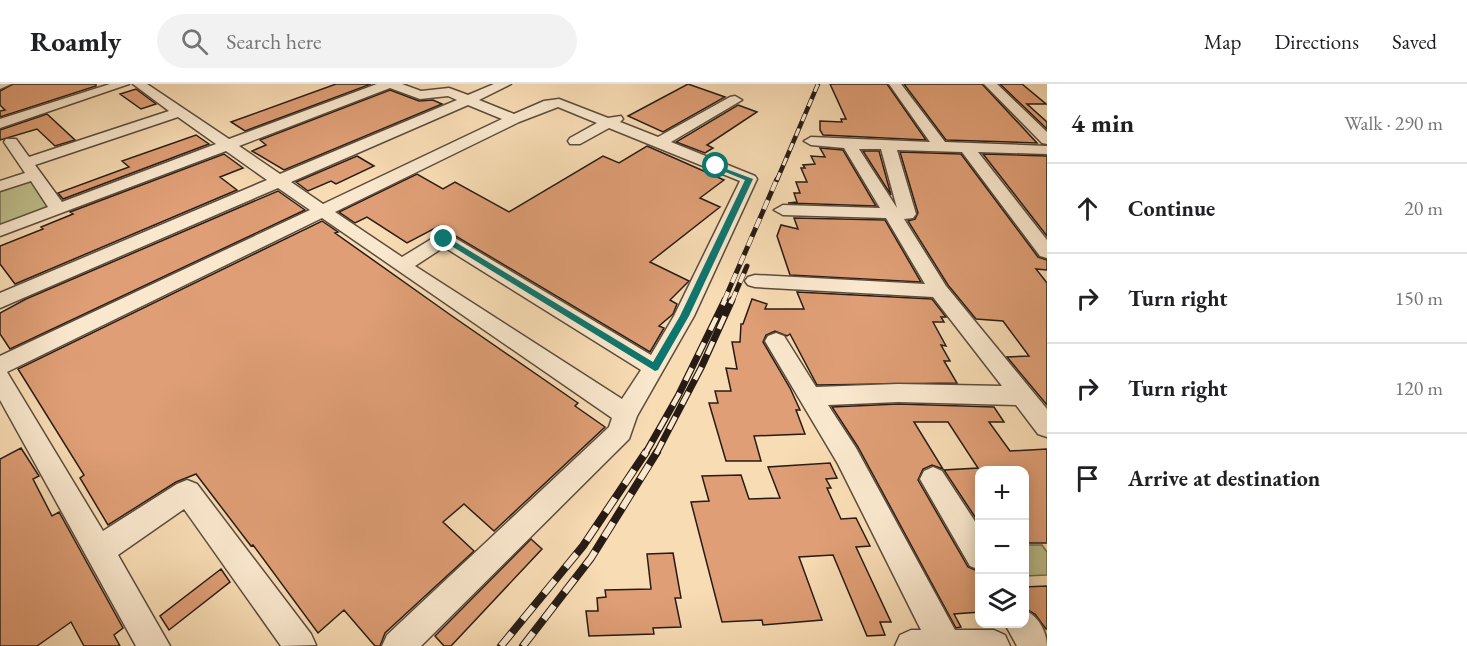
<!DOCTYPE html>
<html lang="en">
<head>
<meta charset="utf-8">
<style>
  body { margin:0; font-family:"EB Garamond",serif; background:#f2f2f2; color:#202124 }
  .controls { position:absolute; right:18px; bottom:18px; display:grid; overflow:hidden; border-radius:12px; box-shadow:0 3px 15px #0003 }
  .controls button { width:54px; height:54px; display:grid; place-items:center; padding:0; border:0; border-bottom:2px solid #e0e0e0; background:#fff; color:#202124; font:30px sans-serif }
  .stop { position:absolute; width:18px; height:18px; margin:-14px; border:4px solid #0f766e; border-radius:50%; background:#fff }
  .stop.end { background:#0f766e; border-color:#fff; box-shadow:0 2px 6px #0008 }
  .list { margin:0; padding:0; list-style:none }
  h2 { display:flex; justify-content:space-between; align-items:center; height:78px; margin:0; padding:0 24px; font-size:26px }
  h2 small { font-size:20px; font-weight:400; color:#757577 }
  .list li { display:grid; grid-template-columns:39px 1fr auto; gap:18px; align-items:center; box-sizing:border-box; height:90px; padding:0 24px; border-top:2px solid #e0e0e0 }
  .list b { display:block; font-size:22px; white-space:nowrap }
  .list em { font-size:20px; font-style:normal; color:#757577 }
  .icon { flex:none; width:33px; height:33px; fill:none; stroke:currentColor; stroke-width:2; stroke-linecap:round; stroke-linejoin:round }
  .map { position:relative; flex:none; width:1047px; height:562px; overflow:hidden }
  header { display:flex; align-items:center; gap:36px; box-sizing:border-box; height:84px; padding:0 30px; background:#fff; border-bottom:2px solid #e0e0e0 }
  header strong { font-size:28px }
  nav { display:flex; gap:33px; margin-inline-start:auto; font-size:21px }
  .search { width:420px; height:54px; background:#f2f2f2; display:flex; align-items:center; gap:15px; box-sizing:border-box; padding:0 21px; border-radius:33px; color:#757577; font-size:22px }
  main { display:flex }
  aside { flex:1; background:#fff }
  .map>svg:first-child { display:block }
  .green { fill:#bec08c; stroke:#726e50; stroke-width:1.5 }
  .building { fill:#df9e75; stroke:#271c15; stroke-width:1.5 }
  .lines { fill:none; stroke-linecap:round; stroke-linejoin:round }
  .minor-casing { stroke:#5b4c3d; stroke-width:3 }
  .minor { fill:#fae8ce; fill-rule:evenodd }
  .rail-far3-casing { stroke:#271c15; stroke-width:4.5 }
  .rail-far2-casing { stroke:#271c15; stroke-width:5 }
  .rail-far1-casing { stroke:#271c15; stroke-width:7 }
  .rail-casing { stroke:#271c15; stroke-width:8 }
  .rail-far3 { stroke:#fae8ce; stroke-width:3; stroke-dasharray:8; stroke-linecap:butt }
  .rail-far2 { stroke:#fae8ce; stroke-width:4; stroke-dasharray:10; stroke-linecap:butt }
  .rail-far1 { stroke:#fae8ce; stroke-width:4.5; stroke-dasharray:14; stroke-linecap:butt }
  .rail { stroke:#fae8ce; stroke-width:6; stroke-dasharray:17; stroke-linecap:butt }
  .route { fill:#0f766e }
</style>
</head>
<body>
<header>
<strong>Roamly</strong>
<div class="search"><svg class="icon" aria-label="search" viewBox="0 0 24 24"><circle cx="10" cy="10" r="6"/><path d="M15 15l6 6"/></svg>Search here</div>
<nav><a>Map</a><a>Directions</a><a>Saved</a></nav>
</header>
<main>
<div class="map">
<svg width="1047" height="562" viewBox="0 0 1047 562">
  <rect width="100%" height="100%" fill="#f8dcb4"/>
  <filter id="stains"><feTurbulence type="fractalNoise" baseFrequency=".00333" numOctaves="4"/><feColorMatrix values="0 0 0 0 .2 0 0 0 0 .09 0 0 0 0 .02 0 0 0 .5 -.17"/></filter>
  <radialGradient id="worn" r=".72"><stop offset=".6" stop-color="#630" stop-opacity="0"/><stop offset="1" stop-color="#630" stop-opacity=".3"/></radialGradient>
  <path class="green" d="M31 94 50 123 0 144V104Z
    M1024 461H1042L1047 468V491L1025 492Z"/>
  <path class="building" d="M13 0H96V2L0 33V27L5 26 0 21V7Z
    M336 0H371L245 47 231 38Z
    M688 0 725 13 663 48 628 32Z
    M830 0H887L926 56 823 51 820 46V37L842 38 841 35H846Z
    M904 0H982L1037 59 946 56Z
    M1000 0H1022L1046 20H1027L1047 38V45Z
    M136 5 156 20 141 25 120 10Z
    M390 6 419 17 433 16 442 20 284 86 252 67 266 61 260 56Z
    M738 21 757 28 707 61 713 64 705 69 676 58Z
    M47 30 75 56 55 62 37 45 0 56V46Z
    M196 51 209 60 63 115 58 109 129 83 122 77Z
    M647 62 724 96 700 114 720 123 650 178 689 197 670 216 677 220 673 230 659 242 664 244 650 268 439 142 407 159 367 133 355 139 339 128 417 90 443 105 455 98 509 128 603 72 619 79Z
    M820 64 843 66 876 122 788 119 797 118 794 109H800L796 98H807L801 84H805L803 81 815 80 811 72 825 73Z
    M863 67H879L891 111Z
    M900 68 961 70 1038 173 1047 176V186L1036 185 1047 199V321L1007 273 1029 272 1003 237 976 235 948 201 908 137 915 135 918 129Z
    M224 70 243 84 220 93 237 106 15 200 0 180V162L43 145 41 143 73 130 70 128Z
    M983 70 1047 72V152Z
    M357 72 374 82 336 100 331 97 308 107 296 98Z
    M278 107 305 126 10 265 0 250V229L26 215Z
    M794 134 885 136 921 198 790 191 777 152 781 141 798 145Z
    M322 137 338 148 335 149 452 232 578 319 575 322 605 343 494 447 464 420 443 438 474 467 385 549 380 562H375L344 526 318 549 253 461 251 462 196 390 176 398 108 441 80 394 84 391 18 285Z
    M797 208 932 215 946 233H941L944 238H933L946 262 941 261 950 277H944L957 299 817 301 790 250 787 252 775 247 766 251 763 258 790 304 800 326H796L805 350 754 352 761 377H726L709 319H718L715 307H731L726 284 737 285 732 258H740L741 240H743L752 215 767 220 765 225H804Z
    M898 320 994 323 1004 338H989L1010 367 1047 365V459H1024V387H980L979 439 944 386 978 384 948 338H914L943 385 932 381 923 385 918 396 968 483 980 488V528L954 530 961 543 956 544 858 363 832 323Z
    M21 364 39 392 33 395 52 432 59 428 123 544 114 551 120 562H84L71 538 37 562H0V375Z
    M830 379 837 394 826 395 831 404H827L841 435 856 434 870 462 856 463 891 538H880L885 551 867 552 833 471 799 473 822 536 763 541 762 536 722 538 691 418 709 417 702 392 741 391 749 415 780 414 768 383Z
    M531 455 542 465 451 562H444L435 552Z
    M673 469 681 514H675L681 543 653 544 654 550 589 552 586 527H598L597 514 606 513 605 506 651 505 647 470Z
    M221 485 230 498 169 546 160 532Z
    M1047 502V545H1046L1035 530 1024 524V503Z"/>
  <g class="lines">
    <g class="minor-casing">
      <path id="minor" d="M0 0H11L0 5Z
        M110 0H129L0 44V35Z
        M133 0H147L229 55 377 0H402L421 7 449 4 468 11 494 0H511L479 16 514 30 544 17 559 15 608 34 621 32 623 35 620 38 658 53 730 13 735 12 742 16 671 58 755 92 757 95 694 232 637 332 629 355 421 562H382L387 551 609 343 612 334 322 134 7 288 103 447 177 400 187 396 197 400 311 550 316 561 281 562 184 425 118 471 170 562H136L0 316V272L310 126 278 104 0 224V209L267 96 226 67 0 152V141L48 123 31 97 0 107V97L25 89 4 58 6 55H16L29 73 169 27ZM390 4 420 15 448 12 457 16 280 90 239 62ZM468 21 502 35 323 120 291 98ZM558 23 597 39 570 54 568 57 570 60H580L609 44 740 97 674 232 651 271 450 151H438L402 173 335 128 519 38ZM178 33 216 60 62 118 35 81ZM444 163 641 286 622 315 415 182Z
        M889 0H901L945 58 1047 62V70L978 68 1047 156V174L1040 172 962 68 897 66 916 130 913 134 904 135 946 202 1047 325V353L1038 350 1016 321 898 318 828 321 856 364 955 546H994L1005 551 1010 562H895L900 551 911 546H921L838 380 765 257 768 252 776 249 784 252 816 303 898 300 1002 302 933 213 755 203 748 201 745 197 748 193 755 191 925 200 886 134 783 131 774 126 783 121 880 124 844 64 811 61 804 57 811 53 930 58ZM859 65H881L897 124Z
        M984 0H997L1047 48V60L1042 59Z
        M933 383 942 387 980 445V486L970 482 920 395 924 387Z
        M1024 526C1038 531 1047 548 1047 562H1017L1005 540H1024Z"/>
    </g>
    <use href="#minor" class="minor"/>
    <g class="rail-far3-casing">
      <path id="rail-far3" d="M777 96 818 0"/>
    </g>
    <g class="rail-far2-casing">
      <path id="rail-far2" d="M724 217 777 95
        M732 217 747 182"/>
    </g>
    <g class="rail-far1-casing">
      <path id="rail-far1" d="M645 370 678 312 725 216
        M656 370 701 284 732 216"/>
    </g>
    <g class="rail-casing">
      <path id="rail" d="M501 562 583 462 646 368
        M523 562 591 474 657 368"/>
    </g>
    <use href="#rail-far3" class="rail-far3"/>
    <use href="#rail-far2" class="rail-far2"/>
    <use href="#rail-far1" class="rail-far1"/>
    <use href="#rail" class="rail"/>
  </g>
  <path class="route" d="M713 80 753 95 689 232 658 286 655 287 440 155 447 153 653 278 680 232 745 96 713 83Z"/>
  <rect width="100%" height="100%" filter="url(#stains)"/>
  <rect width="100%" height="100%" fill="url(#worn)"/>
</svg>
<div class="controls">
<button>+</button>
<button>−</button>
<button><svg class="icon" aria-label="layers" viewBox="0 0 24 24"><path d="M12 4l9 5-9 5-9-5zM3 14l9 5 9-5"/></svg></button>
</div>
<div class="stop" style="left:716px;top:82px"></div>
<div class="stop end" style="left:444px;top:155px"></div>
</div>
<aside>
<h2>4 min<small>Walk · 290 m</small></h2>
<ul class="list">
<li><svg class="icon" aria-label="ahead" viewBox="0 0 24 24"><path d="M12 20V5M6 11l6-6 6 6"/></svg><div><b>Continue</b></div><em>20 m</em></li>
<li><svg class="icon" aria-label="right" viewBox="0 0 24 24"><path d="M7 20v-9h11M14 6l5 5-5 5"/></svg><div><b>Turn right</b></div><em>150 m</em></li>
<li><svg class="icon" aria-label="right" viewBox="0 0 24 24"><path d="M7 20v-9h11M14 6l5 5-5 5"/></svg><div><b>Turn right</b></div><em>120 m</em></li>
<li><svg class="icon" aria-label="arrive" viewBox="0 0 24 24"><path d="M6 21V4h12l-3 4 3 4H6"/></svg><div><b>Arrive at destination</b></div></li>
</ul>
</aside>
</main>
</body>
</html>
